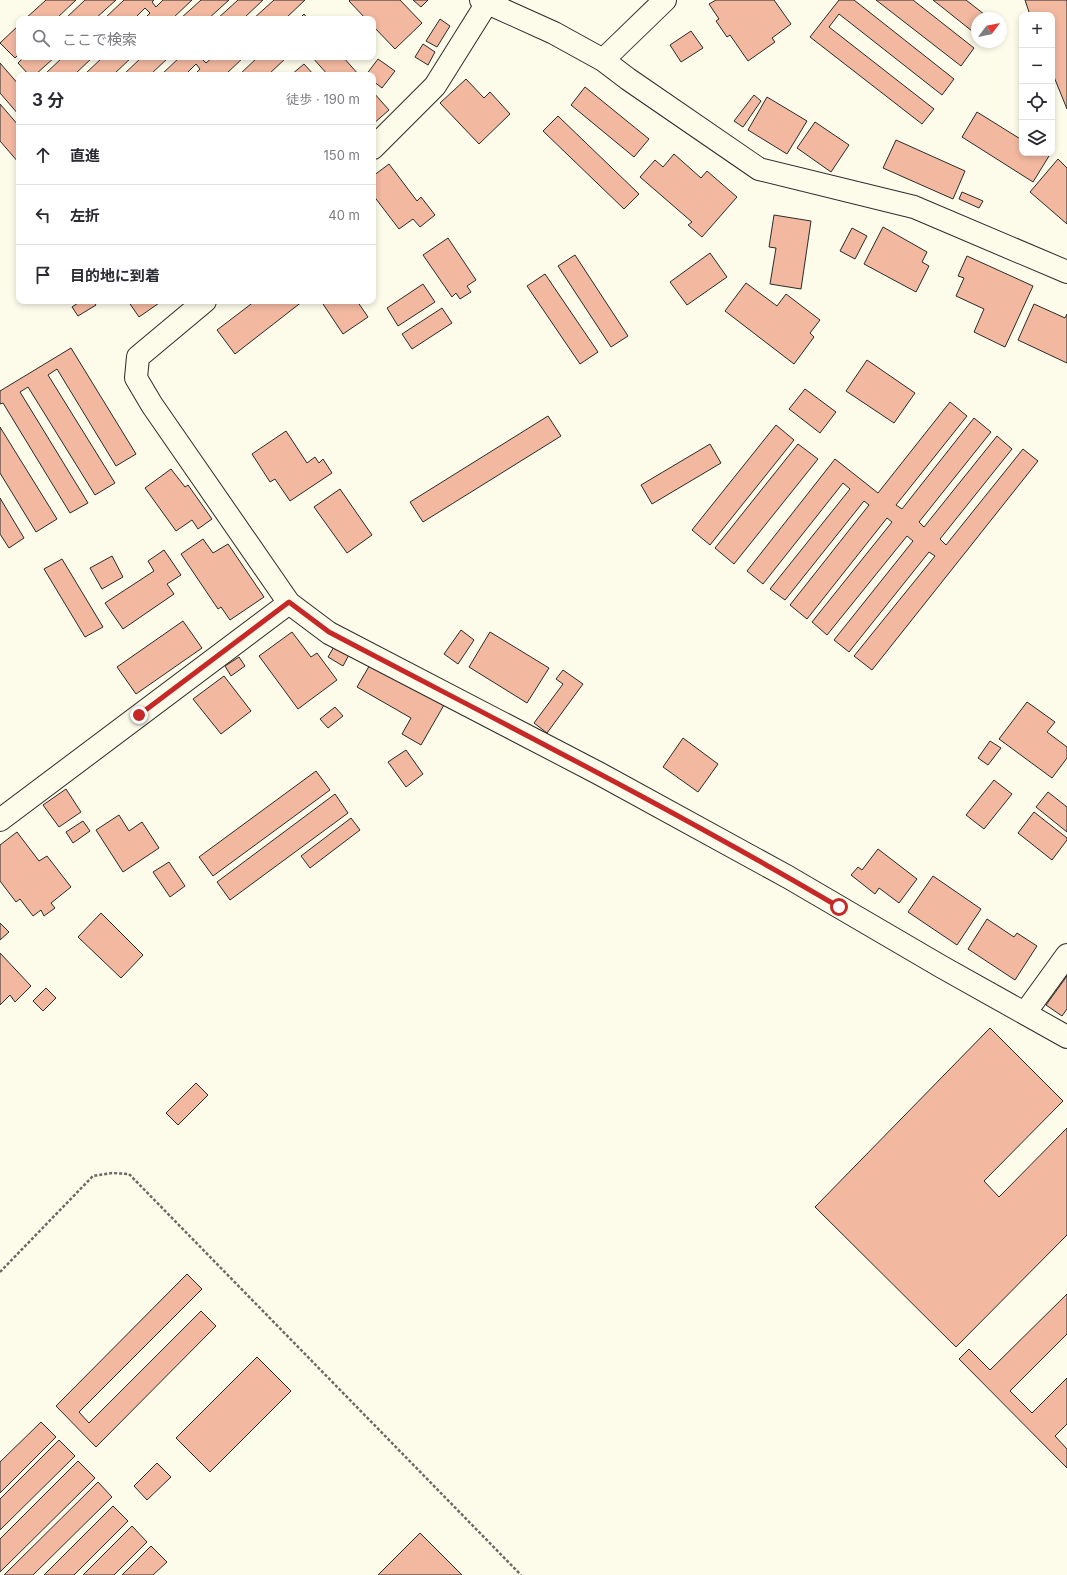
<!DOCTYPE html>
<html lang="ja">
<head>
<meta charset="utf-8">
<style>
  body { margin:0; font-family:Inter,"Noto Sans JP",sans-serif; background:#f2f2f3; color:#2b2b33 }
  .controls { position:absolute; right:12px; top:12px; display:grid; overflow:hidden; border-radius:8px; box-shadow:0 2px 6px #0003 }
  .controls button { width:36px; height:36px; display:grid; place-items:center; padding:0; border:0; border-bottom:1px solid #e1e1e2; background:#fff; color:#2b2b33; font:20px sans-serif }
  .compass { position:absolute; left:971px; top:12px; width:36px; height:36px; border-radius:50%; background:#fff; box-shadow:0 2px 6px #0003; rotate:58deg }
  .stop { position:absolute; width:12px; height:12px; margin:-9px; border:3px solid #c62828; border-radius:50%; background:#fff }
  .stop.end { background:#c62828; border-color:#fff; box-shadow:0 1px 4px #0008 }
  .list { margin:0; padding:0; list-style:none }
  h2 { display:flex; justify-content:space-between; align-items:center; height:52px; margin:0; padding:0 16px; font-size:17px }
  h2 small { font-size:13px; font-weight:400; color:#7c7c81 }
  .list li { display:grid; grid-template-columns:26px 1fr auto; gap:12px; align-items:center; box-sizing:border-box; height:60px; padding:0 16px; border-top:1px solid #e1e1e2 }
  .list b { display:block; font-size:15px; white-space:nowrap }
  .list em { font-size:13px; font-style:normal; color:#7c7c81 }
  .icon { flex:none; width:22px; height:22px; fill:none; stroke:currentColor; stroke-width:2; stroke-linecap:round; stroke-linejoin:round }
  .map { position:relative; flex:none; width:1067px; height:1575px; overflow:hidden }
  .search { position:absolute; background:#fff; box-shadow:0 2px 6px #0003; left:16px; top:16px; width:360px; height:44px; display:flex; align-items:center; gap:10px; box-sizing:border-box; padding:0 14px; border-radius:8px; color:#7c7c81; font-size:15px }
  .panel { position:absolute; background:#fff; box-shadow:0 2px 6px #0003; left:16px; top:72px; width:360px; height:232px; border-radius:8px }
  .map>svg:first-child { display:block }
  .building { fill:#f2b8a0; stroke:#2b2b2b }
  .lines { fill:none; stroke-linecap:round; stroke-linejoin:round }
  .minor-casing { stroke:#2b2b2b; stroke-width:24 }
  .path { stroke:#6a6964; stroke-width:2.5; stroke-dasharray:3 2; stroke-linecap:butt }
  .minor { stroke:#fdfbea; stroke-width:22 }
  .route { stroke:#c62828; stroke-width:5 }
</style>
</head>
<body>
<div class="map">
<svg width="1067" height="1575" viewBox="0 0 1067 1575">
  <rect width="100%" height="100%" fill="#fdfbea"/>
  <path class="building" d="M46 0H76L56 19H25Z
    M85 0H116L95 19H65Z
    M124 0H154L152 2 156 7 163 0H192L172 19H144L150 13 145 8 134 19H104Z
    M201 0H229L208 19H180Z
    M238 0H263L243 19H217Z
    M274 0H305L285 19H253Z
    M350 0H400L422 23 395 49 373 26V19H366L349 1Z
    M413 0H428L421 7Z
    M716 0H774L791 24 772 38 775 42 748 61 730 35 727 37 716 21 719 19 709 4Z
    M839 0H854L954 79 942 95 839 14 829 27 934 109 922 124 810 37Z
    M876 0H913L974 48 961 66Z
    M933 0H966L989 18H977V35Z
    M1025 0H1067V109L1052 72V15H1030Z
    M304 14 308 19H299Z
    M440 19 450 26 437 47 426 41Z
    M19 25V54L15 58 0 43Z
    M691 31 703 48 681 62 670 45Z
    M423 44 435 52 428 65 415 57Z
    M24 57H55L35 75H29L18 63Z
    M63 57H93L74 75H44Z
    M103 57H132L113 75H84Z
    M142 57H169L150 75H123Z
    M180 57H202L201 58 206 63 213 57H244L225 75H194L200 69 196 64 185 75H161Z
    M258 57H287L268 75H239Z
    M312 57H343L359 75H328Z
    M378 59 395 71 382 88 373 81V75H366Z
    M0 63 19 85V115L0 93Z
    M304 64 314 75H291Z
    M466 79 484 98 490 92 510 114 479 144 440 103Z
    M585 87 649 139 634 157 571 105Z
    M373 92 389 110 373 124Z
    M754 95 761 101 743 127 734 121Z
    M767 97 807 121 787 154 748 130Z
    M0 104 19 126V163L0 141Z
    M977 112 1022 140V153H1043L1049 156 1033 182 962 137Z
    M558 116 639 194 624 209 543 131Z
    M815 122 849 145 831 172 797 148Z
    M896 140 965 171 953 199 883 168Z
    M674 154 701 178 707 171 737 197 702 237 688 225 692 222 640 177 655 160 663 167Z
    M1058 159 1067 168V224L1030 192Z
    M389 164 417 201 421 197 435 215 420 227 413 219 399 229 373 195V176Z
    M962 192 983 201 979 208 959 199Z
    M774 215 811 221 801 289 770 284 776 248 769 247Z
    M883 227 927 252 922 262 929 266 916 292 864 264Z
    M852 228 867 236 855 259 840 251Z
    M448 238 476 280 467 286 471 292 460 299 456 293 452 297 423 255Z
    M710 253 727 277 687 305 670 282Z
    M575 255 628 336 611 347 558 266Z
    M967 256 1033 286 1005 347 974 332 984 309 956 296 964 278 958 276Z
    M545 274 598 352 580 364 527 286Z
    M746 283 777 306 786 294 820 320 810 333 814 337 794 364 725 311Z
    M423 284 435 302 398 326 387 308Z
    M81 301H93L96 305 78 316 72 307Z
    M128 301H162L139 317Z
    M255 301H303L235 354 217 330Z
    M321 301H357L368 317 343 334Z
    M1034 304 1065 318 1067 314V363L1018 340Z
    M442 308 452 323 412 349 402 334Z
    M71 348 136 454 116 466 57 369 48 375 115 483 95 495 28 387 20 392 88 503 70 513 3 403 0 404V391Z
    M867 360 915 393 894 423 846 391Z
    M805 389 836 412 820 433 789 409Z
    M950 402 967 416 896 505 902 509 974 418 991 432 919 522 924 527 997 436 1012 449 940 539 946 545 1023 449 1038 461 872 670 854 656 935 556 929 552 849 652 834 640 913 541 907 536 827 635 812 622 892 522 887 518 807 619 790 605 869 505 864 501 785 600 770 589 850 489 843 483 763 584 747 571 835 459 878 493Z
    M548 416 561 436 423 522 410 502Z
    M776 425 794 440 710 545 692 530Z
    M0 427 57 519 36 532 0 473Z
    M286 431 307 463 315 457 319 463 323 459 332 473 290 501 275 479 270 482 252 454Z
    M710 444 721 463 652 504 641 485Z
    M798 444 818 459 734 564 715 548Z
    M171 469 185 487 188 485 212 519 198 529 192 520 176 531 145 488Z
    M340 489 372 535 347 553 314 507Z
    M0 498 24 538 9 548 0 534Z
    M203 539 213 553 228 544 264 597 230 620 221 607 218 609 181 554Z
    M164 550 181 575 167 584 174 594 123 629 105 603 154 571 148 561Z
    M112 556 123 577 102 589 90 568Z
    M62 559 103 627 85 637 44 569Z
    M183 621 202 648 136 694 117 667Z
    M461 630 474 640 458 664 444 654Z
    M292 632 311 657 317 653 337 680 298 709 259 656Z
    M490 632 549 668 527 703 469 667Z
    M335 645 350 653 343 666 328 657Z
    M239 657 245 666 231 676 225 666Z
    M371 663 444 705 421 745 402 734 411 718 357 687Z
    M563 670 583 684 547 733 534 723 563 684 556 679Z
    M224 676 251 711 221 734 193 699Z
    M1027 702 1055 722 1047 732 1067 747V758L1052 778 999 739Z
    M335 707 343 716 328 728 320 719Z
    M683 738 718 764 698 792 663 767Z
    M990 741 1001 748 988 765 978 758Z
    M406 750 423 774 406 787 388 762Z
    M316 771 330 790 213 876 199 857Z
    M994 780 1012 794 984 829 966 815Z
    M66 789 81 812 59 827 43 805Z
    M1048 792 1067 807V832L1036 807Z
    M335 794 348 813 230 900 217 882Z
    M1034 812 1067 838V840L1052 860 1018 833Z
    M119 815 129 831 142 822 159 848 123 872 96 830Z
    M351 818 360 830 310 868 301 856Z
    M83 821 90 831 73 843 66 832Z
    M17 832 39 861 47 856 71 887 51 903 55 908 44 916 41 910 33 916 20 899 16 902 0 881V845Z
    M878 849 917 879 899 903 879 888 875 894 851 875 858 867 862 870Z
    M169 862 185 886 170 897 153 872Z
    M933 876 981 909 957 945 908 912Z
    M101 913 143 955 121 978 78 937Z
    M987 919 1014 937 1017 933 1037 946 1015 980 968 949Z
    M0 923 9 932 0 940Z
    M0 953 31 986 15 1002 10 995 0 1005Z
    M1067 976V1009L1062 1016 1046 1005Z
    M46 988 56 998 43 1011 33 1001Z
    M990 1028 1063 1101 984 1181 999 1197 1067 1128V1235L956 1347 815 1207Z
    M196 1083 208 1095 178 1125 166 1113Z
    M187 1274 202 1289 79 1412 89 1423 201 1311 216 1326 96 1447 56 1406Z
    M1067 1294V1334L1010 1391 1032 1413 1067 1378V1424L1055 1436 1067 1449V1468L959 1359 969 1349 990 1370Z
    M257 1357 291 1391 210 1472 176 1438Z
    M41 1422 56 1437 0 1493V1462Z
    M59 1440 75 1456 0 1530V1499Z
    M78 1461 95 1478 0 1572V1539Z
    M157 1463 171 1477 147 1500 134 1486Z
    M98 1482 112 1497 33 1575H4Z
    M113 1506 128 1521 74 1575H44Z
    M132 1526 147 1542 114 1575H83Z
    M420 1533 462 1575H378Z
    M151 1546 167 1562 153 1575H122Z"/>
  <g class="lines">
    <g class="minor-casing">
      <path id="minor" d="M481 0 554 33 603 60 628 79 759 169 914 207 1067 272
        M603 60 665 0
        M373 148 435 86 487 3
        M205 301 138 357 136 378 152 405 289 603 329 633 600 774 788 877 942 967 1067 1037
        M0 820 289 603
        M1025 1013 1067 955"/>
    </g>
    <path class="path" d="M0 1272 93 1176 112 1173 129 1174 521 1575"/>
    <use href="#minor" class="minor"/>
  </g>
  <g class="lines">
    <path class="route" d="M139 715 289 602 329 632C500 722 673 809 839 907"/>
  </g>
</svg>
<div class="controls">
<button>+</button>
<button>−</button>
<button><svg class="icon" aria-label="locate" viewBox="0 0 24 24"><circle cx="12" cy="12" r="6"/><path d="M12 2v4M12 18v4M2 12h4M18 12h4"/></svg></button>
<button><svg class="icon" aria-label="layers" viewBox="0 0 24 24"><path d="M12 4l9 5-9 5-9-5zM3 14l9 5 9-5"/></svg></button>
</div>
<svg class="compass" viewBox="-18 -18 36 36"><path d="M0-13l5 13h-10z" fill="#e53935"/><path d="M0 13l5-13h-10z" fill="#7c7c81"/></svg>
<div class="stop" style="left:839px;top:907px"></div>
<div class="stop end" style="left:139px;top:715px"></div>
<div class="search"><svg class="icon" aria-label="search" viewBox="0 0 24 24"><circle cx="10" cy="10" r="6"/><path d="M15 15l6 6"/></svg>ここで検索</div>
<section class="panel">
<h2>3 分<small>徒歩 · 190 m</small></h2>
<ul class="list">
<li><svg class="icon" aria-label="ahead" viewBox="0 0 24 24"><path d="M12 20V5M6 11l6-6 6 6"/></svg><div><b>直進</b></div><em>150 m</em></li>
<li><svg class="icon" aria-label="left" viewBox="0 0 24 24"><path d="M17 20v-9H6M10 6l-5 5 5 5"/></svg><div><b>左折</b></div><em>40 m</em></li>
<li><svg class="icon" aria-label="arrive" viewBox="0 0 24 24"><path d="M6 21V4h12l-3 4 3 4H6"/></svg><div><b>目的地に到着</b></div></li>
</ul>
</section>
</div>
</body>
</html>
